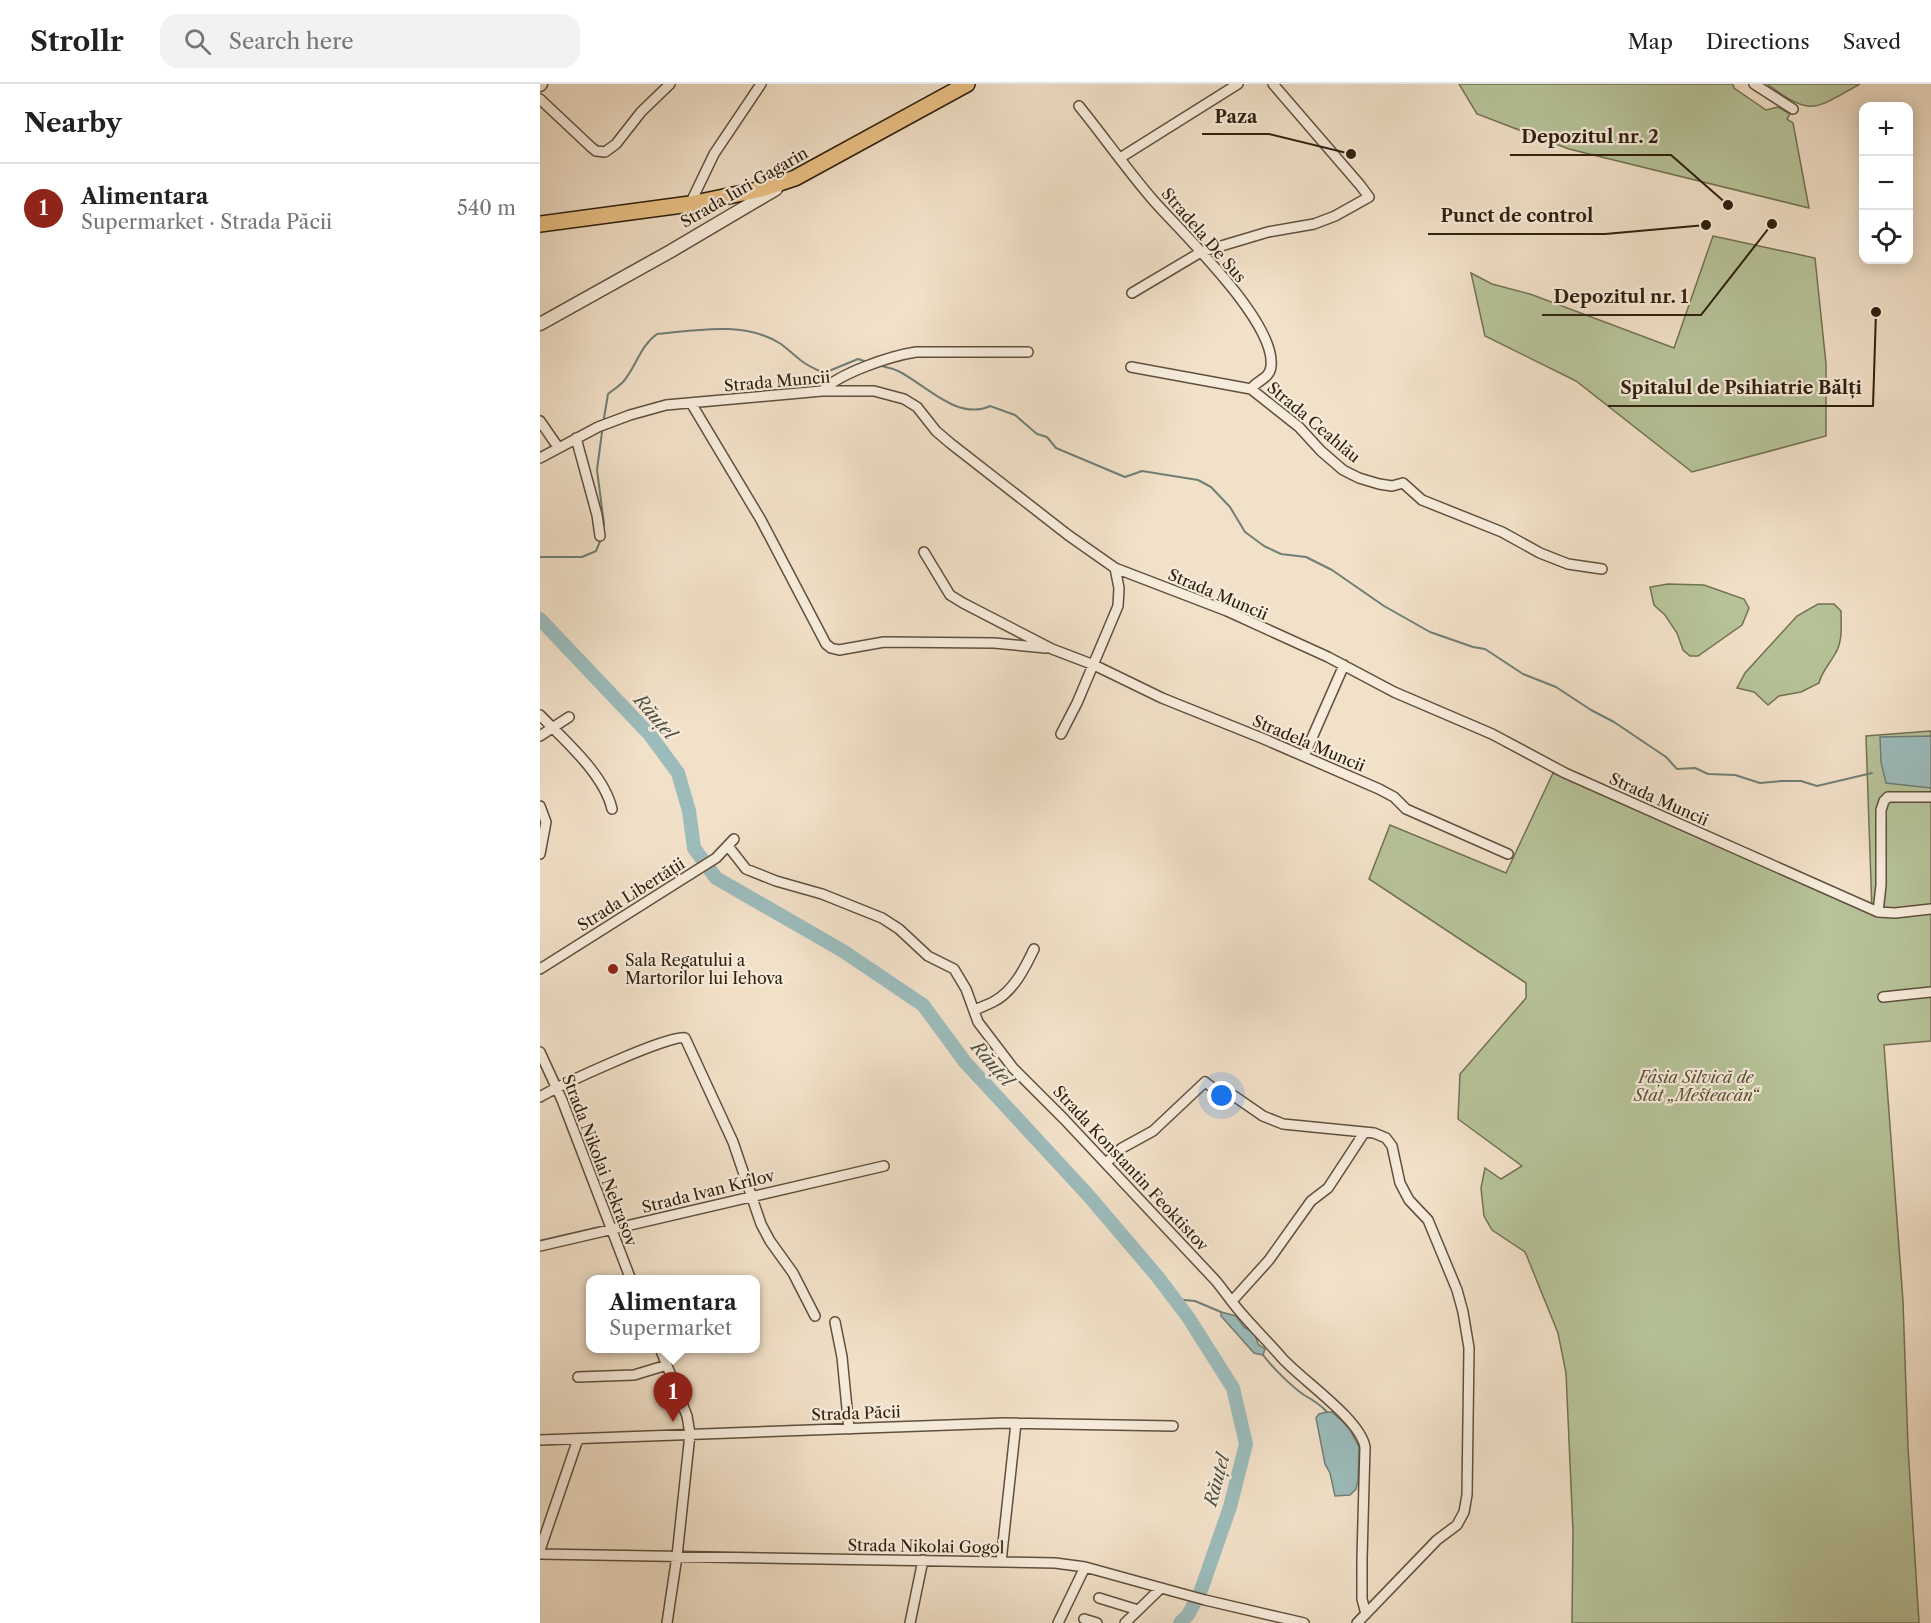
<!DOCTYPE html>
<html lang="en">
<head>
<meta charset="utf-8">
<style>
  body { margin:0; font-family:"Libre Caslon Text",serif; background:#f2f2f2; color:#222 }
  .controls { position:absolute; right:18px; top:18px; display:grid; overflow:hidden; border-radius:12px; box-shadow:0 3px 15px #0003 }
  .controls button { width:54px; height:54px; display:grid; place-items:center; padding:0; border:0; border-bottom:2px solid #e0e0e0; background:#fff; color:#222; font:30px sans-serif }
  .you { position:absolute; left:682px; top:1012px; width:21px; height:21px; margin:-15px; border:4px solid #fff; border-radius:50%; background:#1a73e8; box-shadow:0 0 0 9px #1a73e833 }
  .badge { display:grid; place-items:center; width:39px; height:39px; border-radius:50%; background:#8f2418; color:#fff; font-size:20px; font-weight:700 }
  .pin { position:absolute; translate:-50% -50px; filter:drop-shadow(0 2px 3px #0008) }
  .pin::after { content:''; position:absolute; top:32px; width:21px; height:18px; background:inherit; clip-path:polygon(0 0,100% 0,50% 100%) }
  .popup { position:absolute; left:46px; top:1191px; width:174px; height:78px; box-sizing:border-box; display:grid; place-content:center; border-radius:12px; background:#fff; filter:drop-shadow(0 2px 4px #0005); font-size:20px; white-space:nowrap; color:#767676 }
  .popup b { font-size:22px; color:#222 }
  .popup::after { content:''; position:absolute; left:50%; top:100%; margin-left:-12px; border:12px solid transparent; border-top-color:#fff }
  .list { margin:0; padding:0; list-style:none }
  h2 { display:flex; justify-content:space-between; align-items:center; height:78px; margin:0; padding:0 24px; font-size:26px }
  h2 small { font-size:20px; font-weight:400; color:#767676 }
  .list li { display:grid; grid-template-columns:39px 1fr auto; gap:18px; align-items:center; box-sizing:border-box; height:90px; padding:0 24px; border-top:2px solid #e0e0e0 }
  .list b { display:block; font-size:22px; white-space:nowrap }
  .list p { margin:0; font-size:20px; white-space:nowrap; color:#767676 }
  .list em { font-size:20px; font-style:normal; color:#767676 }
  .icon { flex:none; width:33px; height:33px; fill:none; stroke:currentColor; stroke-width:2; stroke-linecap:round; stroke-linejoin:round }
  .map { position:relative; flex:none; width:1391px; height:1539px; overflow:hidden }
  header { display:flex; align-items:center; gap:36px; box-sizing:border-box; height:84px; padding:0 30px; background:#fff; border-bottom:2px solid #e0e0e0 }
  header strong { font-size:28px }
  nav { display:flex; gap:33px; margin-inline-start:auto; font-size:21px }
  .search { width:420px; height:54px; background:#f2f2f2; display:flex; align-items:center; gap:15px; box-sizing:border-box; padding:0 21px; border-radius:18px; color:#767676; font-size:22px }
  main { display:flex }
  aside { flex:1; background:#fff }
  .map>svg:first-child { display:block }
  .green { fill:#b7c399; stroke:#727254; stroke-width:1.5 }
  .water { fill:#9cbcbc; stroke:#707e76; stroke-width:1.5 }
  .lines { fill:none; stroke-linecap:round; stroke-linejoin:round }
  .stream { stroke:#707e76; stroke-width:2 }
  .river { stroke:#9cbcbc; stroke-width:14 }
  .minor-casing { stroke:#5f503d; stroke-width:12 }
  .tertiary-casing { stroke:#5f503d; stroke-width:15 }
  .primary-casing { stroke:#2e200e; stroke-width:18 }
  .minor { stroke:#f7ecdc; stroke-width:9 }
  .tertiary { stroke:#f7ecdc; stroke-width:12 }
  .primary { stroke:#e9c084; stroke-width:15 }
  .poi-dot { fill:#8f2418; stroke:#f7ecdc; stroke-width:2 }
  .labels { text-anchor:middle; stroke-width:4.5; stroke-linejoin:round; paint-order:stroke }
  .street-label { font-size:16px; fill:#2e200e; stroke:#f7ecdc }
  .poi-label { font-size:16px; fill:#2e200e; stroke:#f7ecdc; text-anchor:start }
  .park-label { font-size:16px; font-style:italic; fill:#575138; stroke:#f7ecdc }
  .water-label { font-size:18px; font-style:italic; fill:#4f4f42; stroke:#f7ecdc }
  .leader { fill:none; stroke:#2e200e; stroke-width:2 }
  .callout-dot { fill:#2e200e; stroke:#f7ecdc; stroke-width:2 }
  .callout-label { font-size:18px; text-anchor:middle; font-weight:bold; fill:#2e200e; stroke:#f7ecdc; stroke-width:4.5; stroke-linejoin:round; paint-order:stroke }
</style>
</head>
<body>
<header>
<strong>Strollr</strong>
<div class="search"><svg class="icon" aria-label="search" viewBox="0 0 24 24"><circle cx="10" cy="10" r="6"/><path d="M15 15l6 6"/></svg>Search here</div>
<nav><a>Map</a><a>Directions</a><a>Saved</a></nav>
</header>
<main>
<aside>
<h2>Nearby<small></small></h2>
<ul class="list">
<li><span class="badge">1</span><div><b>Alimentara</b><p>Supermarket · Strada Păcii</p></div><em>540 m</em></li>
</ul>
</aside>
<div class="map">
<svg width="1391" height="1539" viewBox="0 0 1391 1539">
  <rect width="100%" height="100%" fill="#f2e1c9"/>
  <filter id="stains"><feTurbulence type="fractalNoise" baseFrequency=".00333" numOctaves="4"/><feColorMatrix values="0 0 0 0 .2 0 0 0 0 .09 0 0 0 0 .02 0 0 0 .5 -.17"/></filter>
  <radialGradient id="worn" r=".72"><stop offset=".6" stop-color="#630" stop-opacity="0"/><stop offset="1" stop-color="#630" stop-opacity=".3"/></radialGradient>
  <path class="green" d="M919 0H1193L1194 4 1226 26 1238 23 1250 30 1247 35 1253 39 1269 124 1029 65 937 30Z
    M1227 0H1320C1273 26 1272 33 1227 0Z
    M1173 152 1275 174 1286 280V352L1152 388 1036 297 945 252 931 189 952 200 990 210 1134 264Z
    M1128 500 1164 501 1204 515 1209 524 1202 541 1158 572H1150L1143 566 1137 549 1125 531 1114 521 1110 503Z
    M1278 520H1294L1301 527C1301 541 1303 558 1295 570 1289 581 1282 587 1279 599L1261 608 1239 612 1228 621 1214 608 1197 604 1205 589 1257 532Z
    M1391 647V957L1344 961 1363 1217 1368 1363 1379 1539H1032L1033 1447 1026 1289 1018 1249 988 1175 985 1168 952 1146 944 1132 941 1104 945 1084 961 1095 982 1082 918 1035 920 990 986 914V899L829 795 850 741 966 789 1013 689 1332 828 1326 652Z"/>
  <path class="water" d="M1391 652V704L1346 699 1341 678 1340 653Z
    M681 1228 696 1232 704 1243 715 1250 718 1260 725 1265 723 1271 714 1269 681 1232Z
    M787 1328H792L803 1338 810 1346 819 1363 818 1397 816 1405 810 1411 795 1412 790 1389 785 1380 776 1334 779 1330Z"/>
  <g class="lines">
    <path class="stream" d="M342 282C348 284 355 285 360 288 387 302 418 337 450 322L475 331 497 350 507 353 516 364 585 393 602 387 658 396 671 403 690 423 705 448 724 462 741 470 766 473 792 486 844 522 890 548 933 563 945 565 983 590 1016 603 1051 626 1074 638 1126 673 1137 685 1155 684 1168 690 1195 691 1220 699 1242 697H1261L1277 702 1332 689
      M64 334 68 310C73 306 79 302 83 298 96 283 100 262 117 250 157 246 206 237 241 260 249 266 256 273 263 278 270 283 277 286 284 289L318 275 324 277
      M62 348 57 386 64 440 63 446
      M0 473H42L56 467 61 455
      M634 1215 655 1217 681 1228
      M723 1271C732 1283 751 1302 764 1311 773 1316 780 1320 787 1328"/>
    <path class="river" d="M0 535 110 651 138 689 149 727 154 764 176 794 303 867 383 921 425 978 548 1111 617 1192 648 1233 693 1304 706 1360 690 1423 660 1509 648 1531 640 1539"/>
    <g class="minor-casing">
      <path id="minor" d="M1214 0 1253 25
        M0 15 51 63 56 67 65 68 76 60 101 28 130 0
        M539 22C564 53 587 86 613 116 642 149 736 238 731 282 730 295 717 296 711 305
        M580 74 698 0
        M150 120 174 70 221 0
        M592 209 661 168 728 148 774 140 795 132 829 113 820 101 733 0
        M591 283 711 305 759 343 781 367 803 386 819 394 839 400 852 402 863 399 882 416 962 448 1000 469 1028 480 1062 485
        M282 307C300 289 350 272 376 268H488
        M151 319 221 436 286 560 291 564 299 566 344 558 454 559 506 564
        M0 337 18 363
        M36 354 57 431 60 452
        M0 374 58 343 90 331 126 321 282 307H334L364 315 377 323 396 347 410 359 528 451 575 484 687 527 788 573 854 608 952 650 1025 689 1338 828 1355 829 1391 825
        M384 468 410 511 423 519 512 565 554 581 622 614 724 655 839 705 854 713 866 725 968 770
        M0 631C24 656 64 690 72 725
        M521 650 537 619 578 522 579 504 575 484
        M0 652 29 633
        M764 672 804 581
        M0 722 6 738 0 770
        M188 762 206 785 236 797 282 810 342 834 359 845 388 872 414 885 426 905 438 938 473 984 524 1035 676 1197C685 1208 693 1220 702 1230 715 1245 729 1259 742 1274 763 1297 820 1335 825 1363L822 1474V1515L826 1530
        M1338 828 1341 801V726L1344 717 1348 713H1391
        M0 885 176 774 194 755
        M1343 913 1391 908
        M435 926C441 923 447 921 453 918 473 908 485 884 494 865
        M0 968 22 1016 91 1196
        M0 1013C18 1002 132 949 145 954L193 1058 221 1140 230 1157 253 1189 275 1232
        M566 1079 582 1064 613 1047 665 998 681 1010 694 1012 723 1032 743 1040 834 1049 846 1054 852 1062 860 1099 869 1116 888 1136 917 1206 923 1228 929 1264 927 1411 924 1428 917 1441 897 1456 817 1539
        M0 1162 344 1082
        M693 1216 729 1176 771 1117 788 1104 824 1049
        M295 1238 302 1273 309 1345
        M120 1264 147 1332 150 1350 137 1472 127 1539
        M38 1293 94 1291 127 1281
        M0 1356 464 1339 633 1342
        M0 1466 38 1355
        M0 1470 515 1479 545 1483 665 1516 764 1539
        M461 1478 476 1339
        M559 1514 598 1526
        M544 1535 557 1539
        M370 1539 383 1476
        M518 1539 545 1483
        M585 1539 621 1504"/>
    </g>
    <g class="tertiary-casing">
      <path id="tertiary" d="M0 1 1 0
        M0 240 131 167 236 105"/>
    </g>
    <g class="primary-casing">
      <path id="primary" d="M0 140 150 120 222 105 255 94 427 0"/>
    </g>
    <use href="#minor" class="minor"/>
    <use href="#tertiary" class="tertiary"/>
    <use href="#primary" class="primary"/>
  </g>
  <circle class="poi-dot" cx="73" cy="885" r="6"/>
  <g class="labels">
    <g class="street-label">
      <text transform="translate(204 103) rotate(-30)" y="6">Strada Iuri Gagarin</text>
      <text transform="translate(664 151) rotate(49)" y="6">Stradela De Sus</text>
      <text transform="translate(237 297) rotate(-5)" y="6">Strada Muncii</text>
      <text transform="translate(774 338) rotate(40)" y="6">Strada Ceahlău</text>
      <text transform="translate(678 510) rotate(23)" y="6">Strada Muncii</text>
      <text transform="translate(769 659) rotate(23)" y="6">Stradela Muncii</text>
      <text transform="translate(1119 715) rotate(24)" y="6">Strada Muncii</text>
      <text transform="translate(91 810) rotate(-32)" y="6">Strada Libertății</text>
      <text transform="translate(60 1076) rotate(69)" y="6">Strada Nikolai Nekrasov</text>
      <text transform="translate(591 1084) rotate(47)" y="6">Strada Konstantin Feoktistov</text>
      <text transform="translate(168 1107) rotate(-14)" y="6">Strada Ivan Krîlov</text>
      <text transform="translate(316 1329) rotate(-2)" y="6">Strada Păcii</text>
      <text transform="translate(386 1462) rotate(1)" y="6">Strada Nikolai Gogol</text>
    </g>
    <g class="poi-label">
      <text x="85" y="882">Sala Regatului a<tspan x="85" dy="18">Martorilor lui Iehova</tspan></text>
    </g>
    <g class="park-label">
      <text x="1156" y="999">Fâșia Silvică de<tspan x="1156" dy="18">Stat „Mesteacăn“</tspan></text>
    </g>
    <g class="water-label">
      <text transform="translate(115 633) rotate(49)" y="6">Răuțel</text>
      <text transform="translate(452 980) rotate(49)" y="6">Răuțel</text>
      <text transform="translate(677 1396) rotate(-75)" y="6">Răuțel</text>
    </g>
  </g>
  <path class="leader" d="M811 70L729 50H662M1188 121L1131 71H970M1166 141L1065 150H888M1232 140L1161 231H1002M1336 228L1333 322H1068"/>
  <g class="callout-dot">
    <circle cx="811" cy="70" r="6"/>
    <circle cx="1188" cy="121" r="6"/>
    <circle cx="1166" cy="141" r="6"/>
    <circle cx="1232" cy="140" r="6"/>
    <circle cx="1336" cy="228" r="6"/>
  </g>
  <g class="callout-label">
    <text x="696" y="39">Paza</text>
    <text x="1050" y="59">Depozitul nr. 2</text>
    <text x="977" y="138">Punct de control</text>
    <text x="1081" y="219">Depozitul nr. 1</text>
    <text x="1201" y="310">Spitalul de Psihiatrie Bălți</text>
  </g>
  <rect width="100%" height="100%" filter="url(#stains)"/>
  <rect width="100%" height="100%" fill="url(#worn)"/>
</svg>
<div class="controls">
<button>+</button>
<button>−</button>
<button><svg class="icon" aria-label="locate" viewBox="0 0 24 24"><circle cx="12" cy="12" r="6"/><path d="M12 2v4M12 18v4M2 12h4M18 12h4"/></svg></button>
</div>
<div class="you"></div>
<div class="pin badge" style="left:133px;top:1338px">1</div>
<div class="popup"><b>Alimentara</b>Supermarket</div>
</div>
</main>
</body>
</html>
